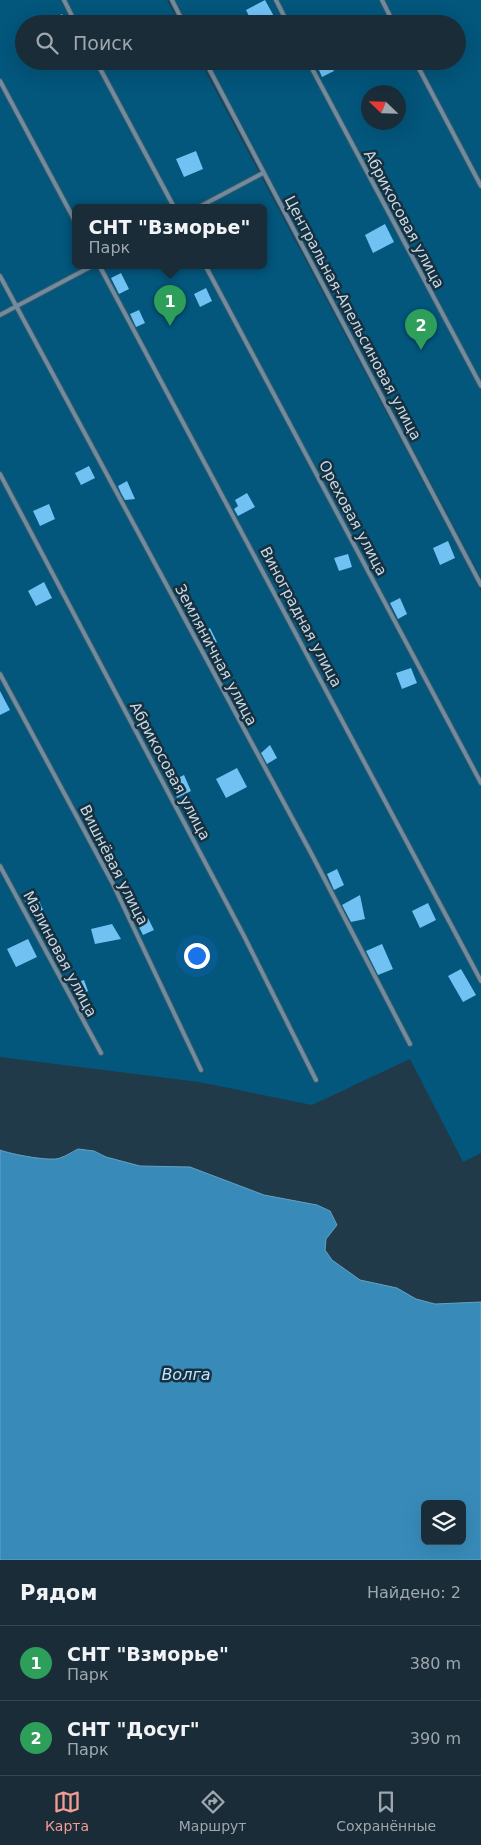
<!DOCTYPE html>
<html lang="ru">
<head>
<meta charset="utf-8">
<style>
  body { margin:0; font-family:"DejaVu Sans",sans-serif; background:#263843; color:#f1f3f6 }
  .controls { position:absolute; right:15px; bottom:15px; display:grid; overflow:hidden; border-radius:8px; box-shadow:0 5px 20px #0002 }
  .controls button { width:45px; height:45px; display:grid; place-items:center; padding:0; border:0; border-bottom:1px solid #374853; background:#192c38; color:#f1f3f6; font:25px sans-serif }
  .compass { position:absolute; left:361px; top:85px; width:45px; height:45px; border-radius:50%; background:#192c38; box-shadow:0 5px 20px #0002; rotate:293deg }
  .you { position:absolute; left:196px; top:955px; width:18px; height:18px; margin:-12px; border:4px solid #fff; border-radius:50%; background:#1a73e8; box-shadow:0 0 0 8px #1a73e833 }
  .badge { display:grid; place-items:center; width:32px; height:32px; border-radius:50%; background:#f59c92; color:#fff; font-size:16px; font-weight:700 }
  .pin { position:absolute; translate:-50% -41px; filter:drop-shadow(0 1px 2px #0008) }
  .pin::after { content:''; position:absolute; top:26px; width:18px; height:15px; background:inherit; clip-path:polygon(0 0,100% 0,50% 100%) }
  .popup { position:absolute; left:72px; top:204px; width:195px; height:65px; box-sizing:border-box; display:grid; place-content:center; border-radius:8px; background:#192c38; filter:drop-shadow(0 1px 4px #0005); font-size:16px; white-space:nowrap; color:#9fa7ae }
  .popup b { font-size:19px; color:#f1f3f6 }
  .popup::after { content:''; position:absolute; left:50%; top:100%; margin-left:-10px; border:10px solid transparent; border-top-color:#192c38 }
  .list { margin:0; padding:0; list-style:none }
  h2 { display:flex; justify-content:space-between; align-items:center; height:65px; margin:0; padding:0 20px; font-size:21px }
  h2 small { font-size:16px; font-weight:400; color:#9fa7ae }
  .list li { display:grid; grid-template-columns:32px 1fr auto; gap:15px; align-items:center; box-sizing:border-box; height:75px; padding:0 20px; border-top:1px solid #374853 }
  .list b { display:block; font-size:19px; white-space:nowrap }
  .list p { margin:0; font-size:16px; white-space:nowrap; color:#9fa7ae }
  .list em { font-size:16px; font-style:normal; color:#9fa7ae }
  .icon { flex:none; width:28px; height:28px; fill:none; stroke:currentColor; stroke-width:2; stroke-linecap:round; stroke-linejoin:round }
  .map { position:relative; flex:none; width:481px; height:1560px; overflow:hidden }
  .search { position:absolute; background:#192c38; box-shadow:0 5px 20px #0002; left:15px; right:15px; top:15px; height:55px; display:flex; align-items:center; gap:12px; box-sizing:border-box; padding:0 18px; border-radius:28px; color:#9fa7ae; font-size:19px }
  .sheet { height:215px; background:#192c38 }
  nav { display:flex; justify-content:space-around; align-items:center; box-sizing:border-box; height:70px; border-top:1px solid #374853; background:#192c38; font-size:14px; color:#9fa7ae }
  nav a { display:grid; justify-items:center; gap:2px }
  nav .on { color:#f59c92 }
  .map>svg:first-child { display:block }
  .green { fill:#03567c; fill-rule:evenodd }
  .water { fill:#388bb9; stroke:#64a2c5; fill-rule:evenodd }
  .building { fill:#71c2f3 }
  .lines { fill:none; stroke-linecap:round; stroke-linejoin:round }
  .service-casing { stroke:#415865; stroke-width:6 }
  .service { stroke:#708c9f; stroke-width:4 }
  .labels { text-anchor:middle; stroke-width:5; stroke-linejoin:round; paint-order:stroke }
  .street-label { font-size:15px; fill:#c9d8e2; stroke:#163040 }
  .water-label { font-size:16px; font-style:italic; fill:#bde5ff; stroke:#163040 }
</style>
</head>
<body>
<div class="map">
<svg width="481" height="1560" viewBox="0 0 481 1560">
  <rect width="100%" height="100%" fill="#213a4a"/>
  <path class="green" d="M0 0H167L180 24H24V61H200L481 591V1153L463 1162 410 1059 312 1105 199 1082 0 1057ZM76 207H264V265H76Z
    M175 0H481V578L208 61H457V24H188ZM368 92H398V122H368Z"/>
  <path class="water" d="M78 1149 94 1151 106 1157 140 1166 190 1167 264 1195 317 1205 330 1211 337 1225 326 1239 325 1250 332 1260 360 1280 397 1288 416 1299 435 1304 481 1302V1560H0V1150C10 1154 51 1162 60 1158 66 1156 72 1152 78 1149ZM425 1504H462V1541H425Z"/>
  <path class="building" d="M265 0 276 20 268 24H253L246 10Z
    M62 14 67 24H43Z
    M315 61H329L334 71 322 77Z
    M196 151 203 169 184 177 176 159Z
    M385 224 394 242 373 253 365 235Z
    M121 273 129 289 119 294 111 278Z
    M206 288 212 301 200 307 194 294Z
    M139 310 145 323 136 327 130 314Z
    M89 466 95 478 81 485 75 473Z
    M127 481 135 499 125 500 121 493 118 486Z
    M247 493 255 507 238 516 234 509 238 506 235 500Z
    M49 504 55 519 40 526 33 511Z
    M448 541 455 558 440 565 433 548Z
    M348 554 352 567 339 571 334 558Z
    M44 582 52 598 36 606 28 591Z
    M400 598 407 614 398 619 390 603Z
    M210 628 217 642 205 648 198 634Z
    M222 658 226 671 219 674 212 661Z
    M411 668 417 683 402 689 396 673Z
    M0 691 10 710 0 715Z
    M270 745 277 758 267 764 261 753Z
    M237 768 247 787 226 798 216 779Z
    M184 775 191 791 177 798 170 782Z
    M337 869 344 885 334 890 327 874Z
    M360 895 365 919 351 922 342 905Z
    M37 896 43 910 31 915 25 901Z
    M428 903 436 920 420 928 412 911Z
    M148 918 154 930 143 935 137 923Z
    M112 924 121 939 95 944 91 929Z
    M28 939 37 957 16 967 7 949Z
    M382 944 393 969 378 975 366 951Z
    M461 969 476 995 463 1002 448 976Z
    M84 980 88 991 75 997 70 985Z"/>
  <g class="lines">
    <g class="service-casing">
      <path id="service" d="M64 0 76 24
        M172 0 184 24
        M276 0 288 24
        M382 0 394 24
        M96 61 174 207
        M205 61 481 585
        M308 61 481 386
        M415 61 481 186
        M0 81 76 223
        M199 207 263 173
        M99 265 481 981
        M205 265 481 783
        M0 276 311 853 410 1044
        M0 315 94 265
        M0 474 244 936 316 1080
        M0 674 112 882 201 1070
        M0 866 101 1053"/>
    </g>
    <use href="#service" class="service"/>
  </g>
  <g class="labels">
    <g class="street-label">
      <text transform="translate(404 219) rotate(62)" y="5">Абрикосовая улица</text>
      <text transform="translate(353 318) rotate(62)" y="5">Центральная-Апельсиновая улица</text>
      <text transform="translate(353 518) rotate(62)" y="5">Ореховая улица</text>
      <text transform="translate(301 617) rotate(62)" y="5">Виноградная улица</text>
      <text transform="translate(216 655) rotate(62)" y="5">Земляничная улица</text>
      <text transform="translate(170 771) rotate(62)" y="5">Абрикосовая улица</text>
      <text transform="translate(114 865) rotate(63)" y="5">Вишнёвая улица</text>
      <text transform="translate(60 954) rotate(62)" y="5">Малиновая улица</text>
    </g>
    <g class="water-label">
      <text x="186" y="1380">Волга</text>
    </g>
  </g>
</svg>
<div class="controls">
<button><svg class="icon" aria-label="layers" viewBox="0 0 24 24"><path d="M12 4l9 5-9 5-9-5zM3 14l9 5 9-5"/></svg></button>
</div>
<svg class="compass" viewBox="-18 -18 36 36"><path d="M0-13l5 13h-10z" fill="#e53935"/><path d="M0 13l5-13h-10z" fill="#9fa7ae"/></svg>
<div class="you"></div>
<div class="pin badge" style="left:170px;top:326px;background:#2e9e5b">1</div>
<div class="popup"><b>СНТ &quot;Взморье&quot;</b>Парк</div>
<div class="pin badge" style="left:421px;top:350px;background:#2e9e5b">2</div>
<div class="search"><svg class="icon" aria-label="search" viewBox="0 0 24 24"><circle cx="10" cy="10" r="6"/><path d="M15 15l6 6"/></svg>Поиск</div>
</div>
<section class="sheet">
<h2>Рядом<small>Найдено: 2</small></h2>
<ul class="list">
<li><span class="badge" style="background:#2e9e5b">1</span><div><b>СНТ &quot;Взморье&quot;</b><p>Парк</p></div><em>380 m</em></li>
<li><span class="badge" style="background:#2e9e5b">2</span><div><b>СНТ &quot;Досуг&quot;</b><p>Парк</p></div><em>390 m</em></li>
</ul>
</section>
<nav>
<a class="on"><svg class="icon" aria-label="map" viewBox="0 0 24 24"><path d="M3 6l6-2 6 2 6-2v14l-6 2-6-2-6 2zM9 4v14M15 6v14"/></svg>Карта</a>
<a><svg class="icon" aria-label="directions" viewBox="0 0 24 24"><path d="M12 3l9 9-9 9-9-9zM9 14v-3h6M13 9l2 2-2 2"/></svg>Маршрут</a>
<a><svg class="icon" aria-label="saved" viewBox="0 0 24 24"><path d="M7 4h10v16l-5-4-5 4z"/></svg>Сохранённые</a>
</nav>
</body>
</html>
